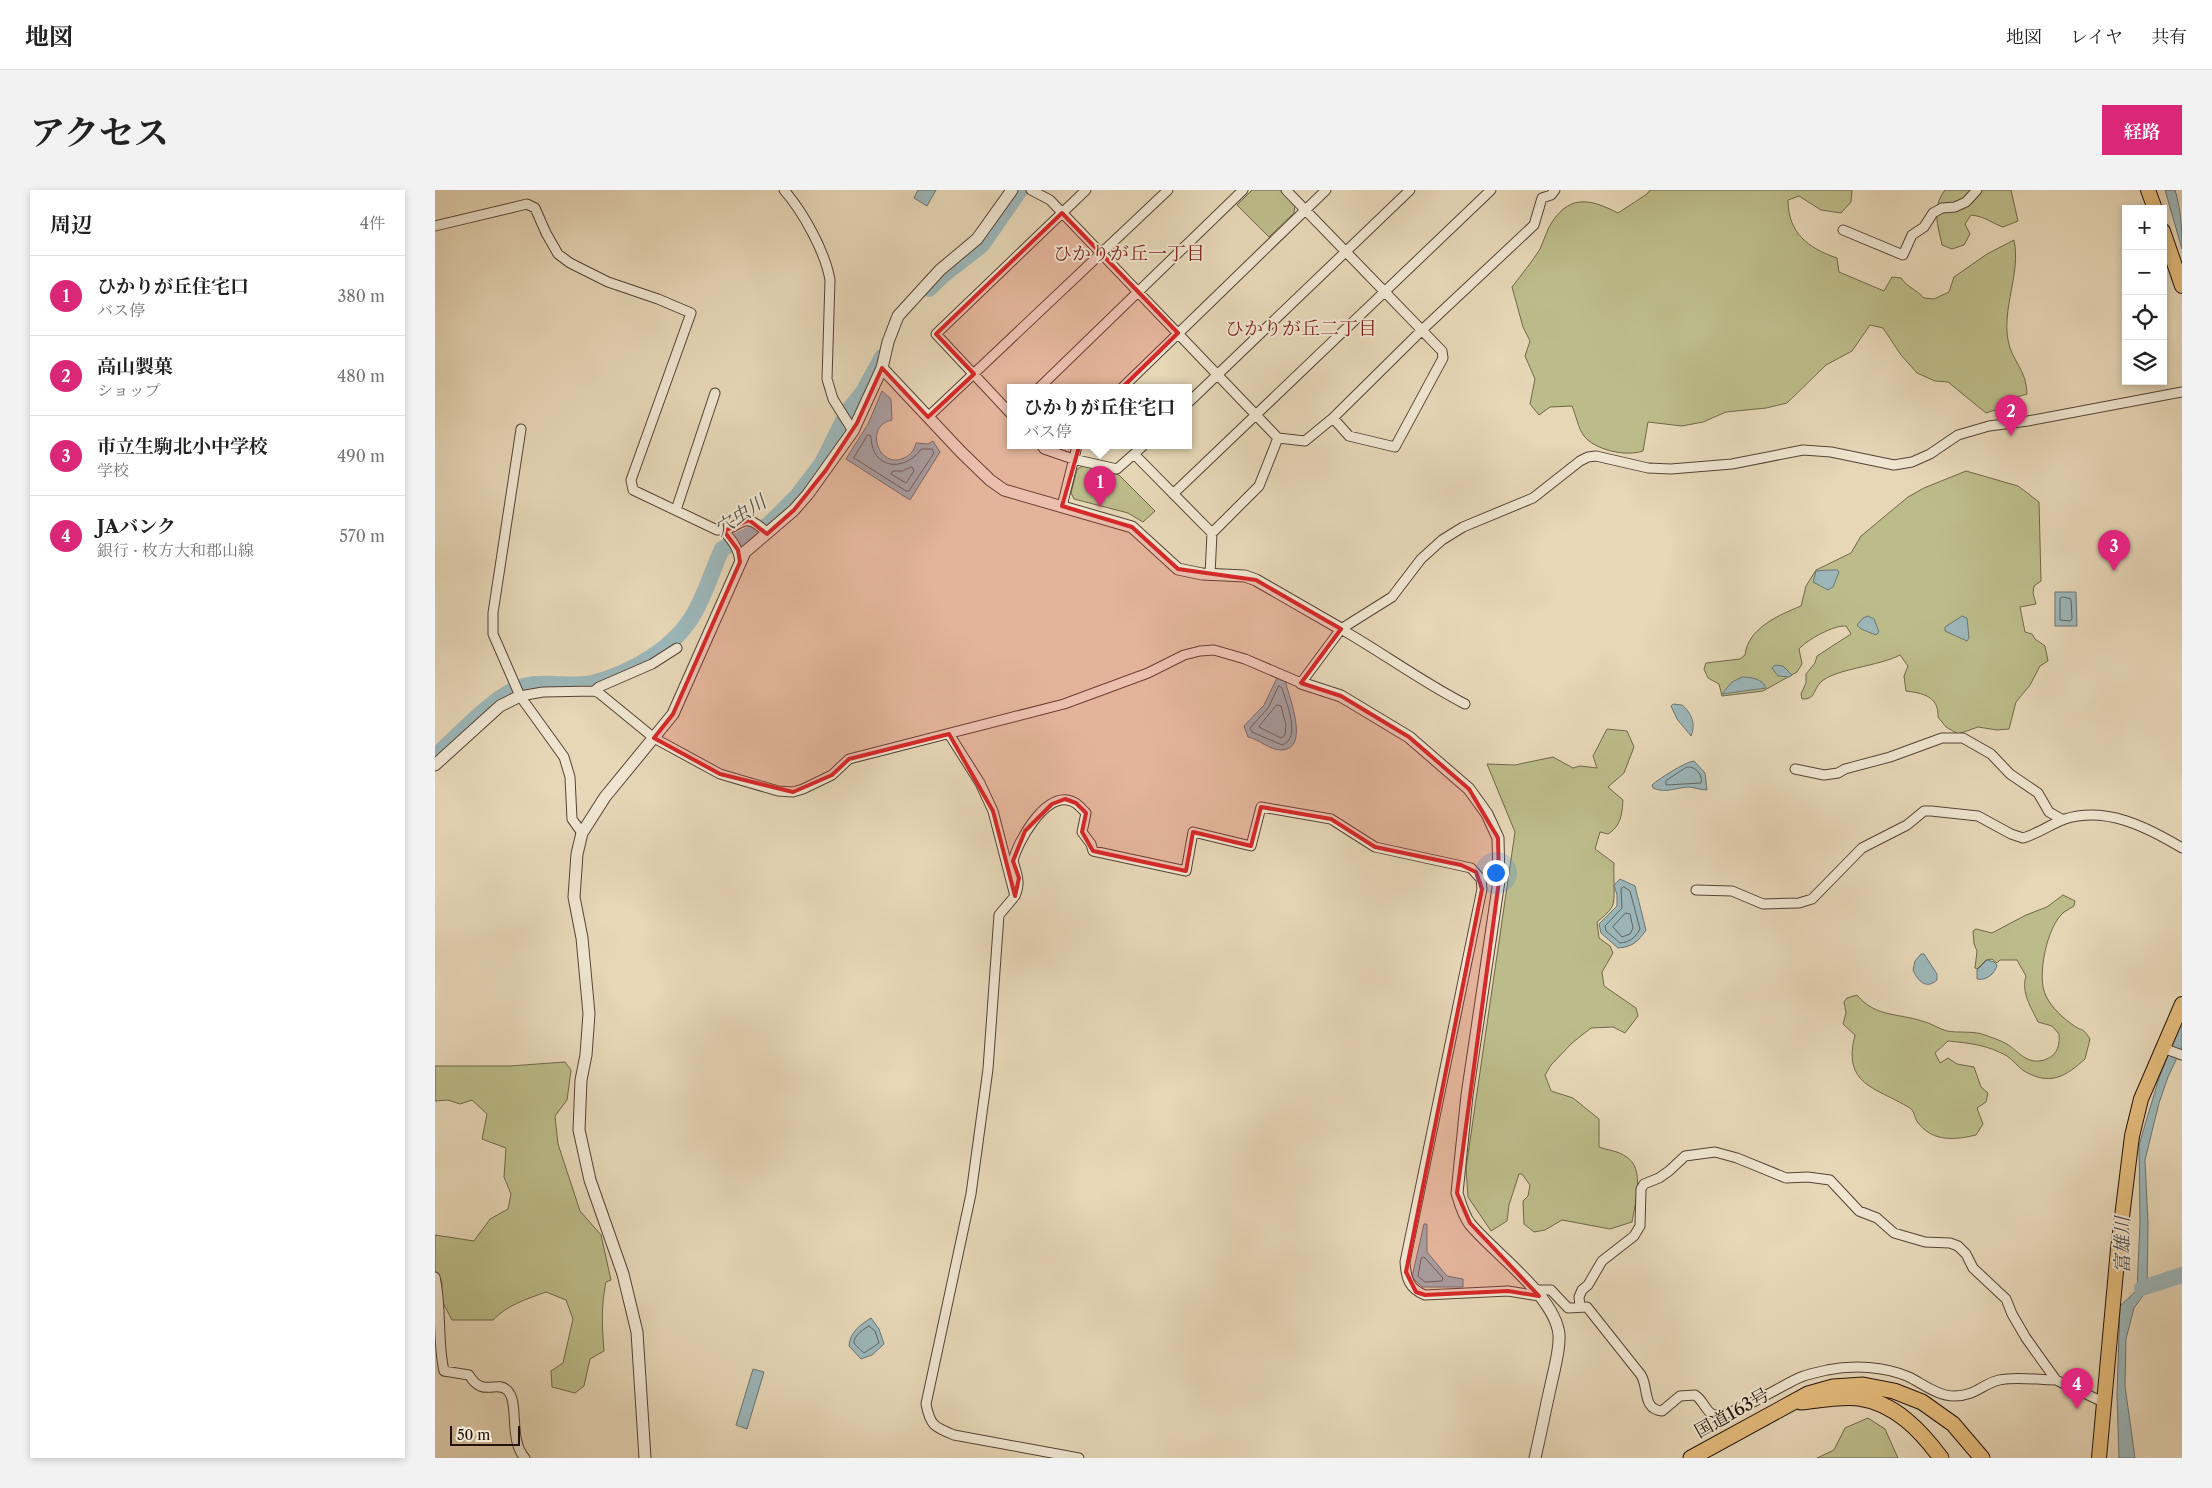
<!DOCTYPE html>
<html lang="ja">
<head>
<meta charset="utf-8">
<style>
  body { margin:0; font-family:"Libre Caslon Text","Noto Serif JP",serif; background:#f2f2f2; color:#222 }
  .controls { position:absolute; right:15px; top:15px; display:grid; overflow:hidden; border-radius:0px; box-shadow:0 2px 8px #0003 }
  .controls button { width:45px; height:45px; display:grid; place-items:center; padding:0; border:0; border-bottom:1px solid #e0e0e0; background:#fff; color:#222; font:25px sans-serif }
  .scale { position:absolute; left:15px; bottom:12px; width:70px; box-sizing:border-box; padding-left:5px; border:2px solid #23120a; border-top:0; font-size:14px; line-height:18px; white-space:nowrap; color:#23120a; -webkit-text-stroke:4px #efe5d0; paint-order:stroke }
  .you { position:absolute; left:1060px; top:682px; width:18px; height:18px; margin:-12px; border:4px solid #fff; border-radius:50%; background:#1a73e8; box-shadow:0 0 0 8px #1a73e833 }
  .badge { display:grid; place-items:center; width:32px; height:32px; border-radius:50%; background:#db2777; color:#fff; font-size:16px; font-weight:700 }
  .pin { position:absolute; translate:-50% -41px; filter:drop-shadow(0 1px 2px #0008) }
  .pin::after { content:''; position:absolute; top:26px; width:18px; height:15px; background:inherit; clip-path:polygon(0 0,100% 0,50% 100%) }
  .popup { position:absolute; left:572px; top:194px; width:185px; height:65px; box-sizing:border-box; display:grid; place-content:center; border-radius:0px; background:#fff; filter:drop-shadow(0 1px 4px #0005); font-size:16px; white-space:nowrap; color:#767676 }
  .popup b { font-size:19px; color:#222 }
  .popup::after { content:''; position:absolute; left:50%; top:100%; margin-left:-10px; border:10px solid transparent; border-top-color:#fff }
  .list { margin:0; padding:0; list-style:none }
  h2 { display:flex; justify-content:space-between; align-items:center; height:65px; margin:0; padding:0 20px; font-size:21px }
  h2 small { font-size:16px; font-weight:400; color:#767676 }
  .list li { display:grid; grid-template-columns:32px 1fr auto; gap:15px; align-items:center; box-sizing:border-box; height:80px; padding:0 20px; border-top:1px solid #e0e0e0 }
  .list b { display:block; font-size:19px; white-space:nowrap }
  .list p { margin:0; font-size:16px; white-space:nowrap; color:#767676 }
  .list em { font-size:16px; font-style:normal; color:#767676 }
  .icon { flex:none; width:28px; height:28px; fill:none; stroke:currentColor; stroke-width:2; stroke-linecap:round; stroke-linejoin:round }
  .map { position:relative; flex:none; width:1747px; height:1268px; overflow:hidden; border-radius:0px }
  header { display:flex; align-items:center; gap:30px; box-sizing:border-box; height:70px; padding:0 25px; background:#fff; border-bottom:1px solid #e0e0e0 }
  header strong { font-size:24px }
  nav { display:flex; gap:28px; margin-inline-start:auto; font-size:18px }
  .intro { display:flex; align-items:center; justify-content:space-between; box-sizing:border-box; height:120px; padding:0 30px }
  h1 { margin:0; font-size:35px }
  .button { padding:12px 22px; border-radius:0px; background:#db2777; color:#fff; font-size:18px; font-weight:700 }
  main { display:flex; gap:30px; padding:0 30px }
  aside { flex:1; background:#fff; border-radius:0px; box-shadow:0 2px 8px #0003 }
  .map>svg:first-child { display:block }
  .green { fill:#bcbc8a; stroke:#70674a }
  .water { fill:#9cb7ba; stroke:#6c7574 }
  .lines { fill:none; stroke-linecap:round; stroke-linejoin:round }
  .shore { stroke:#606462; stroke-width:1 }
  .river { stroke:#9cb7ba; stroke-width:16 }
  .minor-casing { stroke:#544335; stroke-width:11 }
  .tertiary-casing { stroke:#544335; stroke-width:13 }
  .primary-casing { stroke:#23120a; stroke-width:16 }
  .trunk-casing { stroke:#23120a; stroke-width:17 }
  .minor { stroke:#efe5d0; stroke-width:9 }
  .tertiary { stroke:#efe5d0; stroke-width:11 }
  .primary { stroke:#e4bc7c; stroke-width:14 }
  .trunk { stroke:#e4bc7c; stroke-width:15 }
  .marked { fill:#d62828; fill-opacity:0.2; stroke:#d62828; stroke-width:4; stroke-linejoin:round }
  .labels { text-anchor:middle; stroke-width:4; stroke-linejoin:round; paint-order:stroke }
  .street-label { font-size:18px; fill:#23120a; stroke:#efe5d0 }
  .neighbourhood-label { font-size:19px; fill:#7a1f14; stroke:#efe5d0 }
  .water-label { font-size:19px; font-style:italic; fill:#4d4c48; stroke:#efe5d0 }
</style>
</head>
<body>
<header>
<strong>地図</strong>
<nav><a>地図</a><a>レイヤ</a><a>共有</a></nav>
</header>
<div class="intro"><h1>アクセス</h1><a class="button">経路</a></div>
<main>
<aside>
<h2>周辺<small>4件</small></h2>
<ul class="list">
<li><span class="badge">1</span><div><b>ひかりが丘住宅口</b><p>バス停</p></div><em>380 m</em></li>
<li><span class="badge">2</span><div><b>高山製菓</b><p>ショップ</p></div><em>480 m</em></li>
<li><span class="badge">3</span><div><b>市立生駒北小中学校</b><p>学校</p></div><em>490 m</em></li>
<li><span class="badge">4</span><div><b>JAバンク</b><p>銀行 · 枚方大和郡山線</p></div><em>570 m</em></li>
</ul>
</aside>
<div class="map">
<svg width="1747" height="1268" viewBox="0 0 1747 1268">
  <rect width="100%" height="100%" fill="#e7d7b7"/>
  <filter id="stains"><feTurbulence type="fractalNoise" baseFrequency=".004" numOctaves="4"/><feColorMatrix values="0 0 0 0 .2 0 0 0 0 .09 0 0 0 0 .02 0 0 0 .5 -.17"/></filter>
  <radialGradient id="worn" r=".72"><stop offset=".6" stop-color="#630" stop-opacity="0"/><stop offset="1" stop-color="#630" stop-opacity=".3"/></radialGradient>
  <path class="green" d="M817 0H846L860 15 859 23 834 47 802 15Z
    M1215 0H1417L1416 12 1406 23 1386 20 1364 6 1353 10C1353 43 1373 58 1402 68L1404 82 1449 101 1457 87 1466 88C1472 97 1482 100 1489 108L1499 109 1514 102 1519 87 1552 64 1579 50C1586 83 1567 117 1573 150 1576 170 1592 180 1592 204L1582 207 1569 217 1551 223 1513 192 1500 191 1482 183 1466 165 1448 138 1435 135 1417 161 1391 175 1352 213 1331 218 1291 222 1268 232 1247 236 1213 232 1208 261C1191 267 1160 260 1149 246 1143 238 1141 225 1137 216L1115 217 1104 225 1095 214 1100 189 1090 166 1095 151 1088 137 1077 97C1086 85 1097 72 1105 59 1108 52 1111 44 1114 37 1133 4 1154 8 1183 23L1212 4Z
    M1510 0H1576L1583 31 1568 37C1554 32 1552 27 1536 25L1530 34 1535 44 1529 55 1517 59 1507 55C1503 35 1496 18 1510 0Z
    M648 276 684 285 720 321 708 332 693 323 639 309 636 303 642 279Z
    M1531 281 1583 296 1604 312 1606 391 1599 396 1598 403 1601 414 1585 417 1590 442 1597 444 1600 449 1610 456 1613 471 1605 476 1595 495 1581 512 1574 539 1562 540 1543 537 1523 544 1511 537 1503 527C1504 506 1487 503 1471 501L1469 486 1473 476 1465 465C1445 476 1399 479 1386 492 1378 499 1381 510 1367 509L1366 504 1371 493V484L1380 473 1382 466 1416 444 1411 436C1399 435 1373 449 1364 459L1367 474 1362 482 1328 501 1287 506 1284 494 1273 488 1269 479 1271 473 1305 469 1310 465C1313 438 1344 425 1366 416L1371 396 1381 380 1416 363 1426 346 1473 307 1489 298Z
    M1172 539 1192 541 1199 557 1189 583 1173 597 1188 610C1187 624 1186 636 1173 644L1165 642 1160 659 1179 673C1178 684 1181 710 1177 717 1173 723 1167 728 1162 732L1164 748 1175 756 1178 763 1167 782 1169 796 1201 818 1203 826 1190 843 1178 837 1156 838 1137 853 1116 875 1110 885 1116 901 1138 908 1164 929V957C1172 960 1183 961 1190 966 1211 977 1200 1013 1197 1032L1175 1039 1127 1030 1110 1040 1099 1042 1089 1034 1088 1011 1093 1006 1095 995 1087 984H1084L1074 1015 1072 1031 1056 1041 1033 1007 1031 978 1080 642 1052 574 1080 575 1118 567 1138 578 1145 576 1162 578 1158 566Z
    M1628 705 1640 711 1639 716C1636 718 1632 720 1629 722 1612 736 1601 787 1611 806 1616 817 1628 828 1638 835 1647 842 1647 836 1655 849L1650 869C1630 887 1615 896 1589 881 1583 877 1578 870 1572 866 1553 855 1534 853 1513 851L1500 863 1505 873 1513 868 1522 874 1539 877 1546 897 1553 903 1551 912 1542 918 1548 934 1541 945C1520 950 1499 952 1484 934 1479 929 1480 921 1475 918 1440 897 1407 895 1420 845L1408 834 1411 823 1409 812 1412 808 1422 805C1440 827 1462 823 1487 831 1496 833 1504 839 1512 841 1523 843 1536 841 1547 844 1555 847 1565 850 1572 854 1584 862 1592 875 1609 870 1622 866 1625 856 1624 844L1617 836 1603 832C1596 817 1586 803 1591 786L1582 770H1565L1562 773 1557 769 1551 770 1542 779 1540 778 1542 761 1539 754 1538 741 1541 739 1557 743 1591 725 1612 717Z
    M130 872 136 880 132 910 120 926 123 954 145 1021 166 1045 176 1090 171 1092C166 1115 167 1138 169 1161L155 1169 149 1196 140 1203 117 1197 116 1181 128 1173 138 1129 131 1110 111 1102C92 1109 72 1115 58 1130H17L6 1109 7 1092 0 1082V1045L39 1051 55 1029 73 1019 76 1004 69 987 71 958 47 949 52 924 37 910 25 914 13 910 0 911V876H75Z
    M1433 1228 1450 1239 1463 1268H1382L1399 1260 1410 1238Z"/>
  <path class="water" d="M483 0H501L492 16 479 8Z
    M1730 0H1740C1746 20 1747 38 1747 59Z
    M447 201 456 209 457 230C428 236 444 280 469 268 476 265 479 260 481 253L493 254 498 251 505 262 475 310 411 269 433 234Z
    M1392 380H1402L1404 382 1398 397 1393 400 1378 392 1381 381Z
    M1620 402H1641L1642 436H1620Z
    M1433 426 1439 429 1444 442 1441 445 1426 439 1422 435 1428 428Z
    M1527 426 1532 428 1534 448 1532 451 1510 441V437Z
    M1340 475 1348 476 1357 485 1354 487 1343 486 1337 478Z
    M846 486 851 488V494C855 509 875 560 846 560 834 560 824 549 813 547L809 536 829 515 842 488Z
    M1307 487C1316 487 1328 489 1331 498L1287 504 1297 492Z
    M1238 514 1247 515C1257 523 1261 535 1256 546L1242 529 1236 516Z
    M1259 571 1270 583 1272 600C1267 600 1261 598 1255 597 1242 597 1231 604 1218 598L1217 595C1225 588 1250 572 1259 571Z
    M1185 689 1200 696 1211 740C1203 752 1197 757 1183 758L1166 743 1164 734 1182 716V705L1179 695Z
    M1486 764H1489L1502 784V790C1491 800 1483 791 1478 780L1480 771Z
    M1552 770 1559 772 1562 775C1560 784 1551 791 1542 789V780Z
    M1747 830V857L1733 887 1724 913 1710 970 1713 1033 1712 1100 1699 1118 1691 1149 1690 1196 1700 1268H1684L1682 1204 1685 1116 1702 1100 1705 1032 1704 955 1724 888Z
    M989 1034H992V1062L1012 1086 1028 1089V1097H987L977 1087Z
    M436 1128 444 1139 449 1154 437 1165 426 1169 414 1156C415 1142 425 1135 436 1128Z
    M318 1179 329 1182 312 1239 301 1235Z"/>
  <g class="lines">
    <path class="shore" d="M433 245 436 246C436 279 469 283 486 259H497L499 263 474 301H471L419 268Z
      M477 277 479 281 471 293 456 284 458 281H467Z
      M1628 407 1636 409 1637 429 1635 431 1625 430V409Z
      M844 496 847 498C851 512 867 549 847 555L817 542 815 538 833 518Z
      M842 515 846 516 851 535 850 545 846 548 824 537Z
      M1252 577C1261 576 1268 585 1266 593L1231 595V591Z
      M1189 697 1195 701 1205 739C1200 748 1195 752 1185 753L1171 741 1170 736 1187 718 1186 699Z
      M1191 723 1195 724 1198 738 1195 744 1187 747 1178 737Z
      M989 1067 1008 1088 1007 1091 990 1092 983 1086 986 1069Z
      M434 1136 440 1141 444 1153 429 1163C427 1161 420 1155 419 1153 418 1146 430 1138 434 1136Z"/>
    <path class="river" d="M494 99 506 87 547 55 585 0
      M0 566C23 546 61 503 89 496 110 490 135 498 157 493 197 483 240 458 260 422 271 402 278 379 287 359L333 335 362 306 387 273 413 221 428 202 447 167
      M1707 1098 1747 1085"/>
    <g class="minor-casing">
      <path id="minor" d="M349 0C368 22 390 61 395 90L392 189 398 209 418 241
        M596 0 615 10 843 248 870 251 898 228 987 140 1099 35 1107 8 1116 5 1120 0
        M851 0 1007 161 1008 168 960 257 914 246 898 228
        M0 36 92 14 100 18 111 43 123 64 135 73 173 92 223 109 256 123 196 290 198 300 282 340C307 342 305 316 332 343
        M1408 40 1468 65 1477 45 1489 37 1498 23 1507 18 1520 17 1531 12 1542 0
        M604 198 808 0
        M687 198 891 0
        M754 212 975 0
        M576 224 501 144 651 0
        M493 227 733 0
        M86 239 58 423V444L85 506 129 567 135 587 137 629 147 643
        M607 256 609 259 638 269 682 279 708 256
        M699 264 777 343
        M738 304 1056 0
        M627 316 642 256
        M241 320 280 203
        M289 341C298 352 303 357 305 372
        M775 385 777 343 824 296 843 248
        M906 439C948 463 987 492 1030 514
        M159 501 164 497 217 474 242 458
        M85 506 108 502 159 501 164 503 219 548 285 584 343 601 358 602 368 599 397 585 414 569 629 514 713 483 749 465 765 461 779 460 810 469 866 493 906 439 957 407 986 369 1007 350 1028 337 1098 308 1145 271 1153 267 1161 266 1213 278 1236 279 1297 274 1368 260 1396 262 1459 275 1477 272 1495 264 1523 245 1554 236 1593 231 1747 202
        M514 544 545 593 558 621 580 706 564 725 553 879 536 1004 491 1214C495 1235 499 1237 519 1245L644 1268
        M1360 579 1389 585 1403 583 1410 579 1455 567 1507 548H1528L1556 564 1575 584 1603 603 1614 622 1628 630
        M1261 700 1297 701 1328 714 1364 713 1377 709 1427 658 1472 635 1489 621H1496L1543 626 1576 644 1588 648C1602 644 1616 634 1630 629 1671 616 1712 637 1747 658
        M580 706C586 692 582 685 578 671 583 651 608 607 632 610 641 611 645 617 651 623L647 642 656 654 658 661 751 681 758 642 816 656 826 617 896 629 940 657 1036 678 1046 689 1047 699 970 1072C971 1088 974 1099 990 1105L1073 1101 1104 1106
        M1728 858 1747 865
        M0 1087C7 1118 2 1150 9 1181L34 1185C48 1208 61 1190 72 1200 85 1212 73 1250 90 1268
        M1099 1100H1116L1133 1118 1152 1117 1206 1185C1214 1198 1207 1219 1227 1221L1245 1206 1260 1205C1268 1210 1271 1221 1277 1224 1293 1231 1348 1194 1366 1187 1374 1184 1383 1182 1392 1180 1418 1175 1449 1176 1474 1187 1488 1194 1503 1206 1519 1206 1541 1206 1547 1194 1564 1190 1582 1186 1603 1190 1621 1190
        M1145 1116 1144 1107 1147 1100 1153 1095 1167 1071 1199 1046 1205 1036 1206 999 1209 994 1224 988 1234 981 1250 966 1280 962 1302 968 1351 988 1373 987 1395 990 1424 1021 1442 1028 1459 1043 1490 1052 1515 1053 1523 1056 1531 1064 1538 1078 1571 1109 1577 1124 1591 1148 1621 1190 1668 1212"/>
    </g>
    <g class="tertiary-casing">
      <path id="tertiary" d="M447 178 526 262 555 290 569 300 697 337 743 379 767 384 810 386 821 390 906 439
        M866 493 906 506 974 547 1034 599 1052 624 1063 648 1064 691 1032 905 1022 1003C1025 1013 1028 1025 1035 1034 1059 1063 1121 1107 1124 1145 1125 1159 1120 1176 1117 1190 1111 1216 1106 1242 1100 1268
        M0 575 65 516 85 506
        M210 1268 202 1142 188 1084 155 990 144 940 146 890 151 865 154 824 147 748 139 707 142 664 147 643 170 607 238 524 310 362 359 320 373 304 418 241 447 178 453 152 463 126 505 80 542 49 577 0"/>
    </g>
    <g class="primary-casing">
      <path id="primary" d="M1713 0 1720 19
        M1728 41 1747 96
        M1664 1268 1683 1059 1697 946 1706 909 1747 814"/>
    </g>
    <g class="trunk-casing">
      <path id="trunk" d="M1366 1212C1384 1210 1406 1206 1424 1208 1460 1213 1486 1241 1506 1268
        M1256 1268 1373 1204 1398 1197 1428 1195 1459 1201 1487 1212 1518 1234 1547 1268"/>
    </g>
    <use href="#minor" class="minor"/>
    <use href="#tertiary" class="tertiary"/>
    <use href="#primary" class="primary"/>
    <use href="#trunk" class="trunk"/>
  </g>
  <path class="marked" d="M627 23 743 143 651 233 627 316 697 337 743 379 821 390 906 439 866 493 906 506 974 547 1034 599 1063 648 1064 691 1022 1003 1035 1033 1104 1106 1073 1101 990 1105 981 1102 971 1082 1047 699 1041 682 1026 675 940 657 896 629 826 617 816 656 758 642 751 681 658 661 647 642 651 623 641 613 630 609 617 614 590 641 578 671 584 688 580 706 558 621 514 544 414 569 397 585 358 602 285 584 219 548 238 524 305 372 303 360 289 341 314 330 332 344 359 320 391 280 422 233 447 178 493 227 539 184 501 144Z"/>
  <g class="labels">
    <g class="street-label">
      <text transform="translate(1297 1223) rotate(-29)" y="6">国道163号</text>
    </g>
    <g class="neighbourhood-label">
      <text x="694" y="70">ひかりが丘一丁目</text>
      <text x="866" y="145">ひかりが丘二丁目</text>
    </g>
    <g class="water-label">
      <text transform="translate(305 325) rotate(-33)" y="7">穴虫川</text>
      <text transform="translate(1687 1055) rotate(-90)" y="7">富雄川</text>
    </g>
  </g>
  <rect width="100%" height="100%" filter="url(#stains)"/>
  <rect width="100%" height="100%" fill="url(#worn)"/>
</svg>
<div class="controls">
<button>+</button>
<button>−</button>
<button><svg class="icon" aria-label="locate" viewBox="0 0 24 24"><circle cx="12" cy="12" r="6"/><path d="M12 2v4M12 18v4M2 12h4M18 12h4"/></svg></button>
<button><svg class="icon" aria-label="layers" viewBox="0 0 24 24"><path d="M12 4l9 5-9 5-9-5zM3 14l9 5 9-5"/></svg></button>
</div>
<div class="scale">50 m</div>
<div class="you"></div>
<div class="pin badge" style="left:665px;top:317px">1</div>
<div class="popup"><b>ひかりが丘住宅口</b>バス停</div>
<div class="pin badge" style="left:1576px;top:246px">2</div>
<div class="pin badge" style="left:1679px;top:381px">3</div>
<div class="pin badge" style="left:1642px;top:1219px">4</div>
</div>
</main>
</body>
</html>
